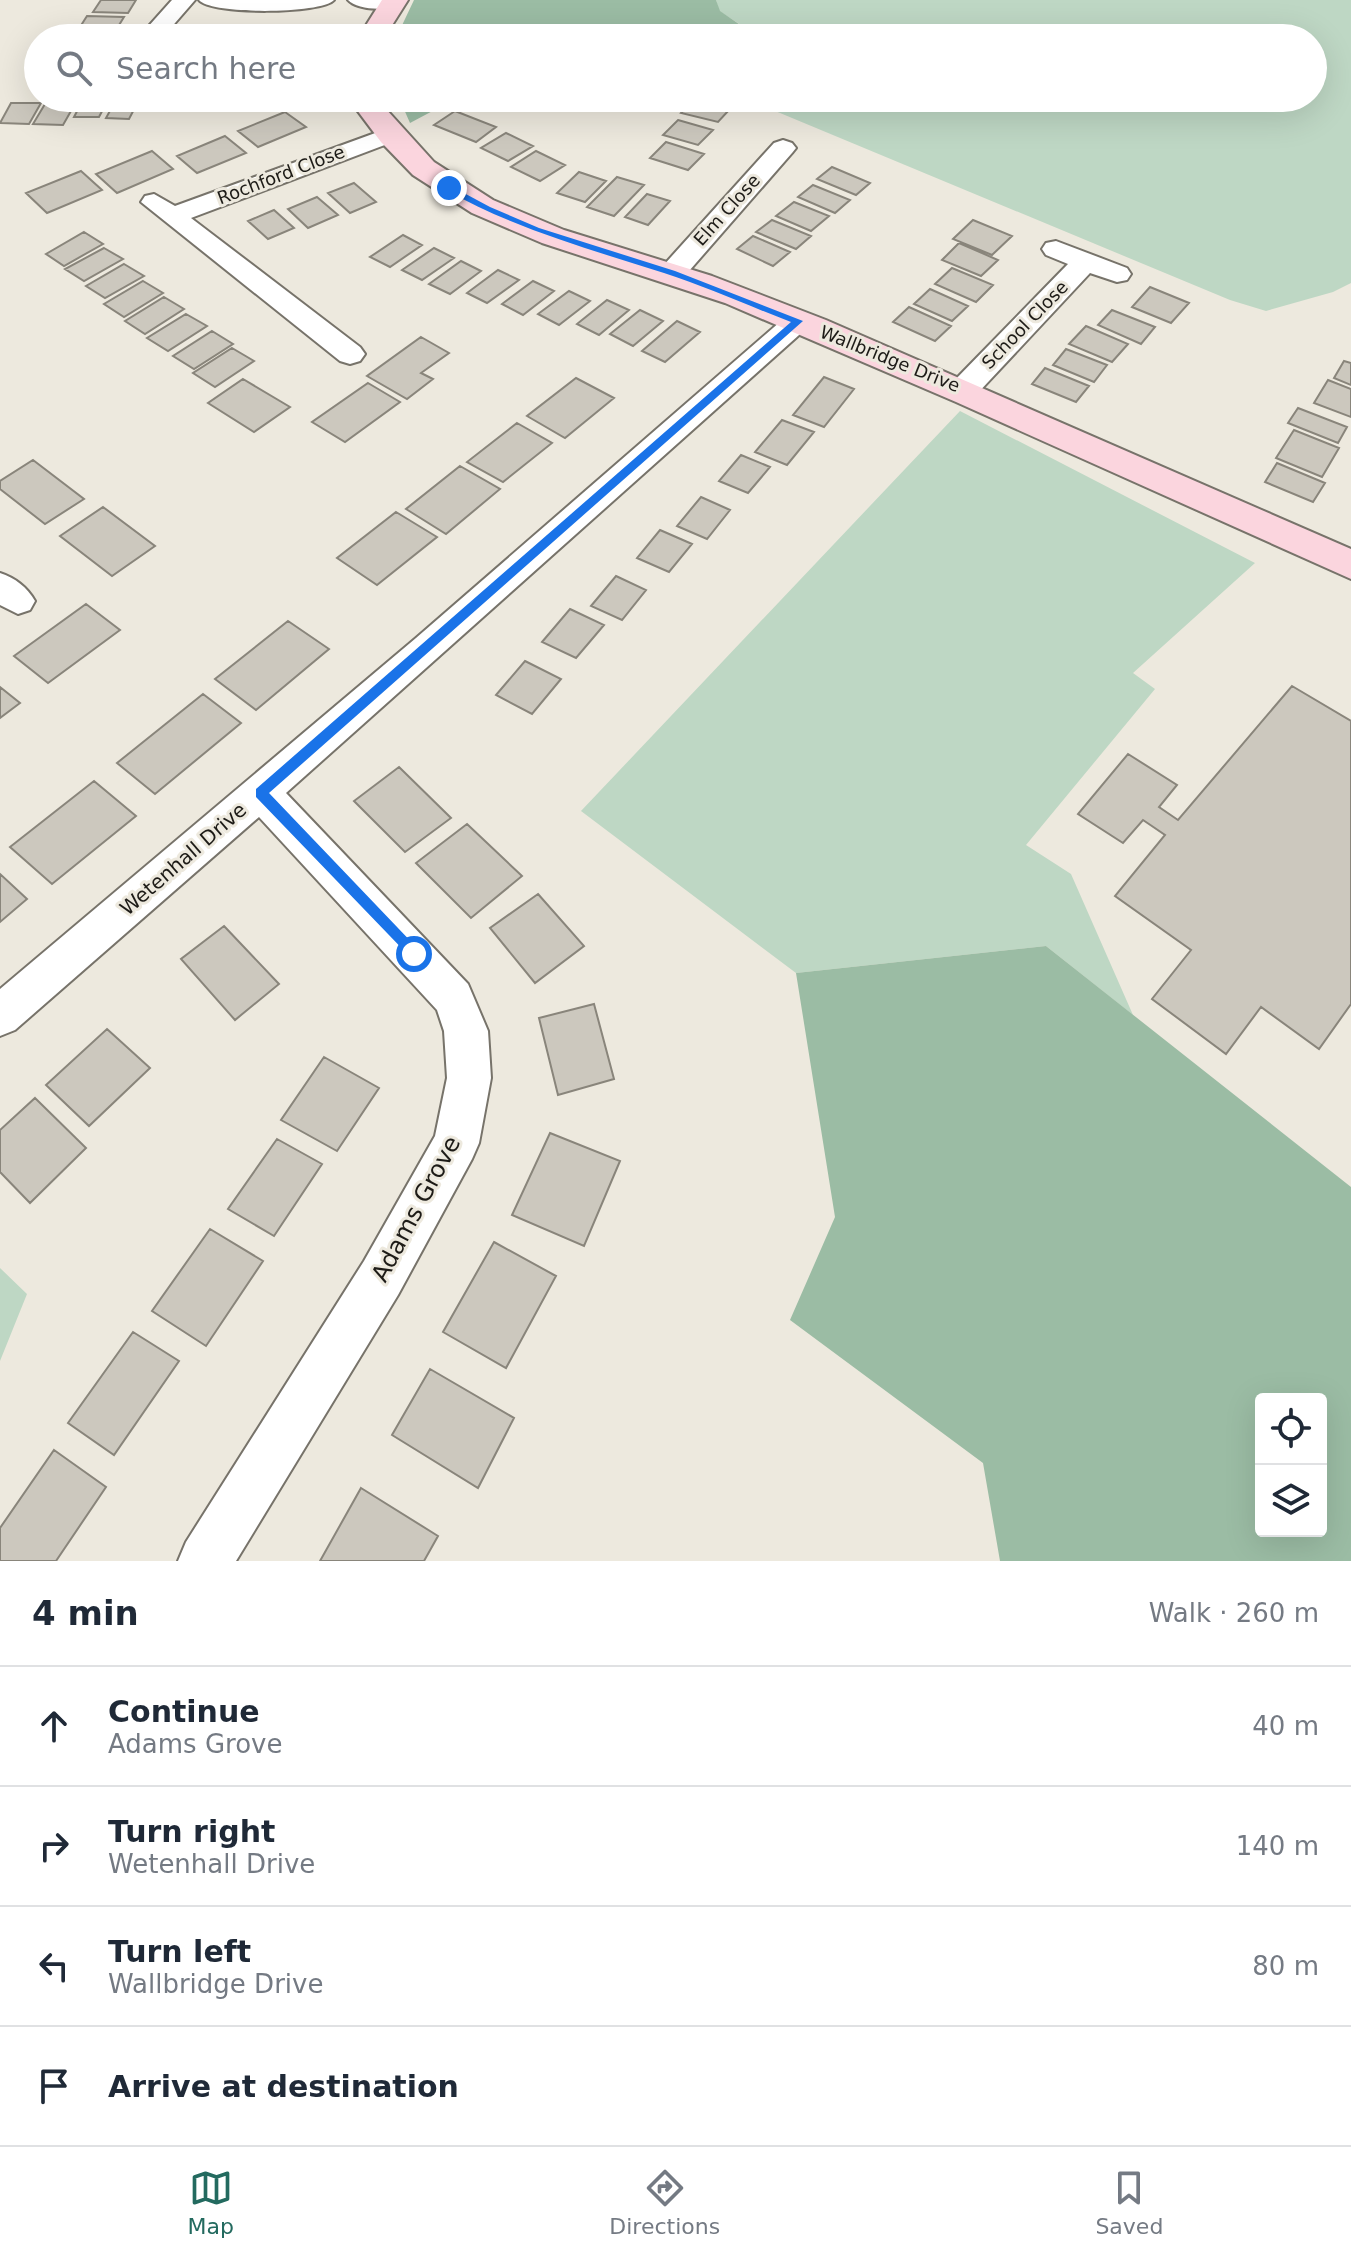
<!DOCTYPE html>
<html lang="en">
<head>
<meta charset="utf-8">
<style>
  body { margin:0; font-family:"DejaVu Sans",sans-serif; background:#f6f6f7; color:#1f2937 }
  .controls { position:absolute; right:24px; bottom:24px; display:grid; overflow:hidden; border-radius:8px; box-shadow:0 8px 32px #0002 }
  .controls button { width:72px; height:72px; display:grid; place-items:center; padding:0; border:0; border-bottom:2px solid #e0e1e3; background:#fff; color:#1f2937; font:40px sans-serif }
  .stop { position:absolute; width:24px; height:24px; margin:-18px; border:6px solid #1a73e8; border-radius:50%; background:#fff }
  .stop.end { background:#1a73e8; border-color:#fff; box-shadow:0 2px 8px #0008 }
  .list { margin:0; padding:0; list-style:none }
  h2 { display:flex; justify-content:space-between; align-items:center; height:104px; margin:0; padding:0 32px; font-size:34px }
  h2 small { font-size:26px; font-weight:400; color:#747a83 }
  .list li { display:grid; grid-template-columns:52px 1fr auto; gap:24px; align-items:center; box-sizing:border-box; height:120px; padding:0 32px; border-top:2px solid #e0e1e3 }
  .list b { display:block; font-size:30px; white-space:nowrap }
  .list p { margin:0; font-size:26px; white-space:nowrap; color:#747a83 }
  .list em { font-size:26px; font-style:normal; color:#747a83 }
  .icon { flex:none; width:44px; height:44px; fill:none; stroke:currentColor; stroke-width:2; stroke-linecap:round; stroke-linejoin:round }
  .map { position:relative; flex:none; width:1351px; height:1561px; overflow:hidden }
  .search { position:absolute; background:#fff; box-shadow:0 8px 32px #0002; left:24px; right:24px; top:24px; height:88px; display:flex; align-items:center; gap:20px; box-sizing:border-box; padding:0 28px; border-radius:44px; color:#747a83; font-size:30px }
  .sheet { height:584px; background:#fff }
  nav { display:flex; justify-content:space-around; align-items:center; box-sizing:border-box; height:112px; border-top:2px solid #e0e1e3; background:#fff; font-size:22px; color:#747a83 }
  nav a { display:grid; justify-items:center; gap:4px }
  nav .on { color:#236a5f }
  .map>svg:first-child { display:block }
  .green { fill:#bed7c4 }
  .forest { fill:#9bbca4; fill-rule:evenodd }
  .building { fill:#ccc8be; stroke:#89857b; stroke-width:2 }
  .lines { fill:none; stroke-linecap:round; stroke-linejoin:round }
  .street-casing { stroke:#77736a; stroke-width:4 }
  .secondary-casing { stroke:#77736a; stroke-width:4 }
  .street { fill:#fff; fill-rule:evenodd }
  .secondary { fill:#fbd5de; fill-rule:evenodd }
  .route { fill:#1a73e8 }
  .labels { text-anchor:middle; stroke-width:6; stroke-linejoin:round; paint-order:stroke }
  .far-street-label { font-size:18px; fill:#1d1b17; stroke:#ede9de }
  .street-label { font-size:20px; fill:#1d1b17; stroke:#ede9de }
  .near-street-label { font-size:24px; fill:#1d1b17; stroke:#ede9de }
</style>
</head>
<body>
<div class="map">
<svg width="1351" height="1561" viewBox="0 0 1351 1561">
  <rect width="100%" height="100%" fill="#ede9de"/>
  <path class="green" d="M716 0H1351V283L1333 292 1266 311 1230 300 751 101V98H1313V38H752V32L719 11Z
    M960 411 1255 563 1133 673 1155 689 1026 845 1071 874 1133 1015 1046 946 796 973 581 811Z
    M0 1268 27 1294 0 1361Z"/>
  <path class="forest" d="M414 0H716L720 11 752 33V38H396Z
    M399 98H457L410 123Z
    M1046 946 1351 1187V1561H1000L983 1463 790 1320 835 1217 796 973ZM1321 1399V1531H1261V1399Z"/>
  <path class="building" d="M101 0H136L128 13 93 12Z
    M87 16 124 17 111 38H73Z
    M276 25 333 26 329 38H271Z
    M192 30 225 31 221 38H187Z
    M84 98H109L99 117H74Z
    M117 98H140L129 119 106 118Z
    M692 101 729 110 718 122 681 113Z
    M11 103H41L29 124 0 123Z
    M45 104H75L63 125 33 124Z
    M455 111 496 127 476 142 434 125Z
    M285 112 306 127 258 147 238 131Z
    M678 120 713 130 698 145 663 135Z
    M506 133 533 146 508 161 481 148Z
    M225 136 246 153 197 173 177 156Z
    M666 142 704 154 688 170 650 158Z
    M152 151 173 169 117 193 96 174Z
    M536 151 565 165 540 181 511 167Z
    M832 167 870 183 856 195 817 179Z
    M81 171 102 190 47 213 26 193Z
    M579 172 606 181 585 202 557 193Z
    M617 177 644 185 614 216 587 207Z
    M354 183 376 202 350 213 328 193Z
    M813 185 850 200 835 213 798 197Z
    M647 194 670 201 648 225 625 217Z
    M317 197 338 215 308 228 288 209Z
    M794 202 829 216 811 231 776 216Z
    M274 210 294 228 268 239 248 221Z
    M772 220 811 236 796 249 756 232Z
    M973 220 1012 236 992 255 953 239Z
    M84 232 103 244 64 266 46 254Z
    M403 235 422 245 390 267 370 257Z
    M753 236 790 252 773 266 737 249Z
    M959 243 998 260 981 276 942 260Z
    M104 248 123 259 84 281 65 269Z
    M434 248 454 258 422 280 402 270Z
    M461 261 481 271 450 294 429 284Z
    M124 264 144 276 105 298 86 286Z
    M952 268 993 285 976 302 935 284Z
    M498 270 519 280 487 303 467 293Z
    M143 281 163 293 124 317 104 304Z
    M533 281 554 291 523 315 502 304Z
    M1150 287 1189 303 1171 323 1132 307Z
    M930 289 968 306 952 321 914 304Z
    M569 291 590 301 559 325 538 314Z
    M164 297 184 309 145 334 125 321Z
    M607 300 629 310 599 335 577 324Z
    M909 307 951 326 935 341 893 322Z
    M640 310 663 321 633 346 610 334Z
    M1112 310 1155 327 1141 344 1098 325Z
    M186 314 207 326 168 351 147 338Z
    M677 321 700 332 665 362 642 351Z
    M1086 326 1128 344 1112 362 1069 344Z
    M212 331 233 344 194 369 173 356Z
    M421 337 449 353 421 373 433 379 407 399 367 376Z
    M232 348 254 361 215 387 193 373Z
    M1066 349 1107 365 1094 382 1053 365Z
    M1344 361 1351 363V385L1334 378Z
    M1045 368 1089 386 1076 402 1032 384Z
    M824 377 854 389 824 427 793 415Z
    M576 378 614 398 565 438 527 416Z
    M243 379 290 407 254 432 208 403Z
    M1328 380 1351 389V417L1314 403Z
    M368 383 400 402 345 442 312 422Z
    M1298 408 1347 427 1338 443 1288 423Z
    M782 420 814 432 787 465 755 452Z
    M517 423 552 443 503 482 467 462Z
    M1294 430 1339 448 1322 477 1276 458Z
    M741 455 770 467 748 493 719 481Z
    M33 460 84 499 45 524 0 489V481Z
    M1277 463 1325 483 1313 502 1265 482Z
    M460 466 500 489 446 534 406 509Z
    M701 497 730 510 707 539 677 526Z
    M103 507 155 546 112 576 60 536Z
    M396 512 437 537 377 585 337 558Z
    M660 530 692 544 669 572 637 558Z
    M616 576 646 590 622 620 591 606Z
    M86 604 120 630 48 683 14 656Z
    M570 609 604 625 576 658 542 642Z
    M288 621 329 649 256 710 215 679Z
    M525 661 561 679 532 714 496 695Z
    M1292 686 1351 721V1004L1319 1049 1261 1007 1226 1054 1152 999 1191 950 1115 896 1165 835 1143 820 1123 843 1078 814 1128 754 1177 785 1159 807 1178 820Z
    M0 687 20 703 0 718Z
    M203 694 241 723 155 794 117 763Z
    M399 767 451 818 405 852 354 801Z
    M94 781 136 816 52 884 10 847Z
    M467 824 522 876 471 918 416 863Z
    M0 874 27 899 0 922Z
    M538 894 584 946 535 983 490 928Z
    M224 926 279 984 235 1020 181 959Z
    M594 1004 614 1079 558 1095 539 1018Z
    M107 1029 150 1068 89 1126 46 1085Z
    M324 1057 379 1088 337 1151 281 1120Z
    M35 1098 86 1148 30 1203 0 1172V1130Z
    M550 1133 620 1161 584 1246 512 1215Z
    M277 1139 322 1164 274 1236 228 1209Z
    M210 1229 263 1261 206 1346 152 1311Z
    M494 1242 556 1276 506 1368 443 1332Z
    M133 1332 179 1361 114 1455 68 1423Z
    M430 1369 514 1418 478 1488 392 1435Z
    M54 1450 106 1487 56 1561H0V1528Z
    M361 1488 438 1536 424 1561H320Z"/>
  <g class="lines">
    <g class="street-casing">
      <path id="street" d="M172 0H195L162 38H138Z
        M199 0H334C322 14 211 15 199 0Z
        M348 0H404L405 1C395 12 358 11 348 0Z
        M389 128 398 130 401 135 398 140 191 218 360 347 365 354 360 361 350 364 340 361 141 202 145 196 154 194 175 206Z
        M783 140 792 143 796 148 792 153 682 279 672 281 662 279 658 273 662 267 774 143Z
        M1056 241 1127 268 1131 274 1127 280 1117 282 1090 273 975 396 964 399 953 396 949 389 953 382 1068 264 1046 255 1042 249 1046 243Z
        M798 312 808 315 812 321 808 327 286 793 468 984 488 1031 491 1078 479 1143 472 1159 398 1295 236 1561H178L186 1542 364 1261 435 1136 447 1078 444 1031 437 1010 259 817 15 1030 0 1036V989L416 638 788 315Z
        M0 573C15 578 27 587 35 601L30 610 18 614 0 605Z"/>
    </g>
    <g class="secondary-casing">
      <path id="secondary" d="M382 0H408L384 38H358Z
        M348 98H376L434 162 493 200 564 230 712 276 826 320 1351 549V579L956 402 725 303 542 243 472 213 413 175 381 142Z"/>
    </g>
    <use href="#street" class="street"/>
    <use href="#secondary" class="secondary"/>
  </g>
  <path class="route" d="M449 185 490 207 539 228 675 271 803 321 269 793 419 950V959L414 961 256 797V789L791 322C749 306 707 287 664 273 589 249 515 229 446 190Z"/>
  <g class="labels">
    <g class="far-street-label">
      <text transform="translate(281 175) rotate(-21)" y="6">Rochford Close</text>
      <text transform="translate(727 210) rotate(-48)" y="6">Elm Close</text>
      <text transform="translate(1025 325) rotate(-46)" y="6">School Close</text>
      <text transform="translate(890 359) rotate(22)" y="6">Wallbridge Drive</text>
    </g>
    <g class="street-label">
      <text transform="translate(183 859) rotate(-41)" y="7">Wetenhall Drive</text>
    </g>
    <g class="near-street-label">
      <text transform="translate(416 1209) rotate(-62)" y="8">Adams Grove</text>
    </g>
  </g>
</svg>
<div class="controls">
<button><svg class="icon" aria-label="locate" viewBox="0 0 24 24"><circle cx="12" cy="12" r="6"/><path d="M12 2v4M12 18v4M2 12h4M18 12h4"/></svg></button>
<button><svg class="icon" aria-label="layers" viewBox="0 0 24 24"><path d="M12 4l9 5-9 5-9-5zM3 14l9 5 9-5"/></svg></button>
</div>
<div class="stop" style="left:414px;top:954px"></div>
<div class="stop end" style="left:449px;top:188px"></div>
<div class="search"><svg class="icon" aria-label="search" viewBox="0 0 24 24"><circle cx="10" cy="10" r="6"/><path d="M15 15l6 6"/></svg>Search here</div>
</div>
<section class="sheet">
<h2>4 min<small>Walk · 260 m</small></h2>
<ul class="list">
<li><svg class="icon" aria-label="ahead" viewBox="0 0 24 24"><path d="M12 20V5M6 11l6-6 6 6"/></svg><div><b>Continue</b><p>Adams Grove</p></div><em>40 m</em></li>
<li><svg class="icon" aria-label="right" viewBox="0 0 24 24"><path d="M7 20v-9h11M14 6l5 5-5 5"/></svg><div><b>Turn right</b><p>Wetenhall Drive</p></div><em>140 m</em></li>
<li><svg class="icon" aria-label="left" viewBox="0 0 24 24"><path d="M17 20v-9H6M10 6l-5 5 5 5"/></svg><div><b>Turn left</b><p>Wallbridge Drive</p></div><em>80 m</em></li>
<li><svg class="icon" aria-label="arrive" viewBox="0 0 24 24"><path d="M6 21V4h12l-3 4 3 4H6"/></svg><div><b>Arrive at destination</b></div></li>
</ul>
</section>
<nav>
<a class="on"><svg class="icon" aria-label="map" viewBox="0 0 24 24"><path d="M3 6l6-2 6 2 6-2v14l-6 2-6-2-6 2zM9 4v14M15 6v14"/></svg>Map</a>
<a><svg class="icon" aria-label="directions" viewBox="0 0 24 24"><path d="M12 3l9 9-9 9-9-9zM9 14v-3h6M13 9l2 2-2 2"/></svg>Directions</a>
<a><svg class="icon" aria-label="saved" viewBox="0 0 24 24"><path d="M7 4h10v16l-5-4-5 4z"/></svg>Saved</a>
</nav>
</body>
</html>
